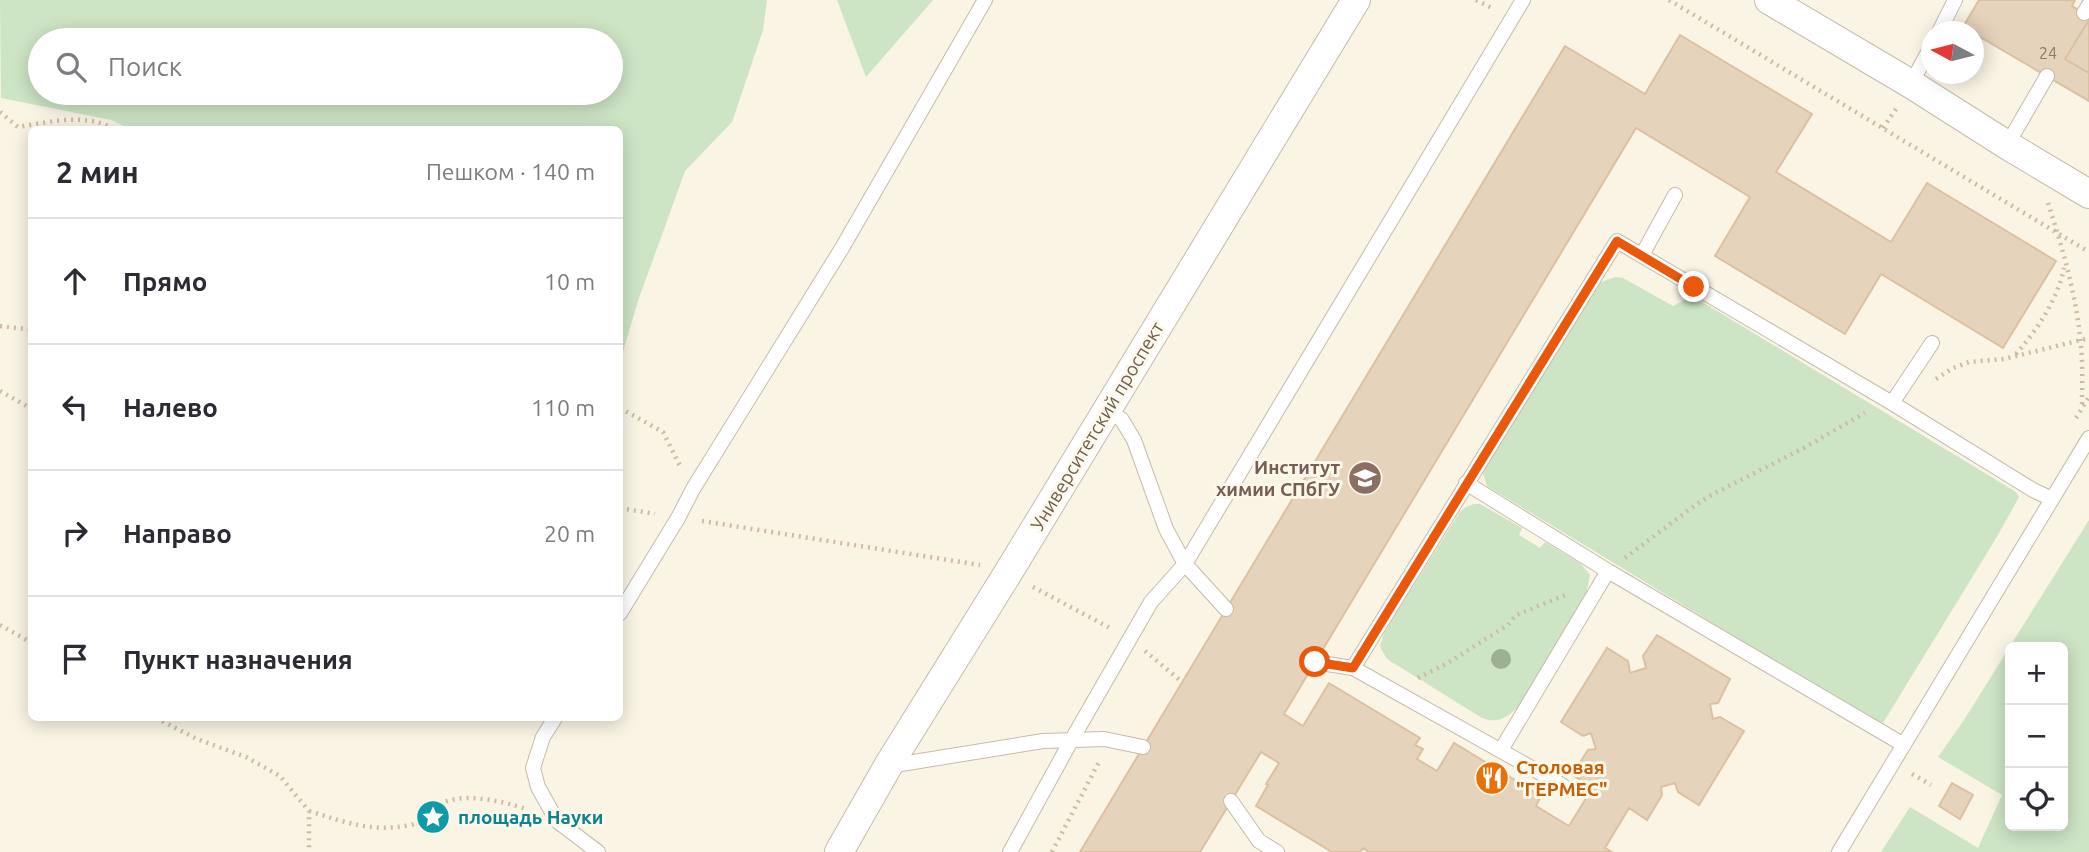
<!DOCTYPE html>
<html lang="ru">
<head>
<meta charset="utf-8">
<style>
  body { margin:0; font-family:Ubuntu,sans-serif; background:#f7f7f7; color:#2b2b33 }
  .controls { position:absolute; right:21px; bottom:21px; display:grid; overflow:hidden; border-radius:10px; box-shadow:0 4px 18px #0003 }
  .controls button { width:63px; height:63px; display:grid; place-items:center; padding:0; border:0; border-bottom:2px solid #e1e1e2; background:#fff; color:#2b2b33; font:35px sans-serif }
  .compass { position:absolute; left:1921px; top:21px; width:63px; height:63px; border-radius:50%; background:#fff; box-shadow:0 4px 18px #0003; rotate:277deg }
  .stop { position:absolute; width:21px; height:21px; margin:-16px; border:5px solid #ea580c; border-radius:50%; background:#fff }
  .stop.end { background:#ea580c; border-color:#fff; box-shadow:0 2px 7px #0008 }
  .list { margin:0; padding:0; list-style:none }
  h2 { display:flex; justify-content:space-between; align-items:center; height:91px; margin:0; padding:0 28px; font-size:30px }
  h2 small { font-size:23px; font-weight:400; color:#7c7c81 }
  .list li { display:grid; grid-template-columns:46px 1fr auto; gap:21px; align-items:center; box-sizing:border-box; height:126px; padding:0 28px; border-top:2px solid #e1e1e2 }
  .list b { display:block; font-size:26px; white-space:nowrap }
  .list em { font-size:23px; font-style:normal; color:#7c7c81 }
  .icon { flex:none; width:38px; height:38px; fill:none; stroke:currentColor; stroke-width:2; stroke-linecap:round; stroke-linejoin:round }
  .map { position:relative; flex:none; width:2089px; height:852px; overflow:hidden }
  .search { position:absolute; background:#fff; box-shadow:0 4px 18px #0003; left:28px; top:28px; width:595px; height:77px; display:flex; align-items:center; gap:18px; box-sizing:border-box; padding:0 24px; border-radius:38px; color:#7c7c81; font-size:26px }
  .panel { position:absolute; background:#fff; box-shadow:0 4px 18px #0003; left:28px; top:126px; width:595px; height:595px; border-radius:10px }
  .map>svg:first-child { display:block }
  .green { fill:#cde4c5; fill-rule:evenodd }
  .building { fill:#e6d3bb; stroke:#dbc1a2; stroke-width:2 }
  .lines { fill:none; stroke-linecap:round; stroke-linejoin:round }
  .service-casing { stroke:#c6bbaa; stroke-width:16 }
  .minor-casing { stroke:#c6bbaa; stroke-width:30 }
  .path { stroke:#cfbba3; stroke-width:4.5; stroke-dasharray:2 5; stroke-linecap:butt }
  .service { stroke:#fff; stroke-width:14 }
  .minor { stroke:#fff; stroke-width:28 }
  .tree { fill:#9db08f }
  .route { stroke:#ea580c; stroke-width:9 }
  .labels { text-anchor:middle; stroke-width:6; stroke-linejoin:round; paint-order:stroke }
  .number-label { font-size:16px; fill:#8c7b68 }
  .street-label { font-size:19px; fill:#6e5e4d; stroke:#fcf8ea }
  .education-label { font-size:19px; font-weight:bold; fill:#785e54; stroke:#fcf8ea; text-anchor:end }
  .food-label { font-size:19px; font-weight:bold; fill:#c56008; stroke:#fcf8ea; text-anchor:start }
  .culture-label { font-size:19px; font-weight:bold; fill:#0d838f; stroke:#fcf8ea; text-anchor:start }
</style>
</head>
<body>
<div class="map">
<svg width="2089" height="852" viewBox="0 0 2089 852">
  <rect width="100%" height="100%" fill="#f9f4e4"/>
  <path class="green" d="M0 0H767L763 30 732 122 685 171 638 301 620 362V130L130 129 111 120 1 98ZM611 40V93H40V40Z
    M837 0H933L866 77Z
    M1615 277 1623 278 1673 306 1684 300H1699L1993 478 2016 492 2019 497 1998 535 1883 723 1866 716 1487 486 1483 474 1486 466 1594 287 1604 281Z
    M1474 504H1480L1522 528 1519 535 1540 548 1545 542 1581 564 1590 575 1586 596 1518 707C1506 718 1498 724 1482 718L1387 659 1380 647 1383 636 1392 620 1460 512 1466 507Z
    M2089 520V852H1881L1910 807 1978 848 2002 795 1938 757 1964 720ZM2063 647V826H2010V647Z"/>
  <path class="building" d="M1979 0H2075L2072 6 2089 16V101L1963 27Z
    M2089 20V73L2065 59Z
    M1680 35 1812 114 1776 172 1891 242 1927 183 2056 261 2003 348 1881 274 1845 334 1715 256 1750 197 1636 128 1284 714 1303 726 1329 683 1420 738 1415 745 1423 749 1417 759 1437 771 1454 743 1541 796 1536 806 1569 826 1593 787 1572 775 1588 750 1596 749 1591 733 1583 736 1561 722 1607 648 1628 661 1630 673 1646 668 1643 656 1657 635 1730 679 1718 703 1710 704 1713 719 1720 717 1744 731 1699 805 1678 792 1675 783 1661 787 1662 795 1647 820 1629 808 1605 848 1612 852H1369L1363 848 1360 852H1332L1256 806 1268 785 1266 784 1279 763 1261 752 1200 852H1080L1565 46 1645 94Z
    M1952 783 1973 795 1960 819 1939 806Z"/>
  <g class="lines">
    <g class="service-casing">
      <path id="service" d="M2084 13 2089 5
        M1939 32 1955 0
        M1911 84 1932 45
        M2007 145 2047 76
        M1642 255 1675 195
        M1892 403 1932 343
        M1107 408 1122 420 1134 440 1166 529 1185 564 1226 609
        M1466 483 1608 571 1904 745
        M620 613 678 518 693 489 842 248 985 0
        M1315 662 1353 668 1617 241 1892 403 2033 490 2052 499
        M1353 668 1562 785
        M555 718 543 737 533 768 538 787 557 821 598 852
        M1501 750 1608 571
        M889 766 1043 741 1104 739 1143 747
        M1231 801 1259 841 1277 852
        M1010 852 1071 741 1151 602 1185 564 1523 0
        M1839 852 2089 438"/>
    </g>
    <g class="minor-casing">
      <path id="minor" d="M1769 0 1911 84 2007 145 2089 194
        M839 852 888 766 1008 573 1356 0"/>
    </g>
    <path class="path" d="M1476 0 1494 9
      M1669 0 2089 252
      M0 112 18 127C49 122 87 112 116 130
      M1883 128 1896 109
      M2048 203C2063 249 2077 298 2081 347 2083 367 2082 387 2082 407
      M0 326 32 330
      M2016 354C2037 330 2058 299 2064 268
      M1936 379 1953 368 1969 362 2004 359 2089 338
      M0 391 32 409
      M620 408 663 432 681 468
      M2076 418 2089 397
      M620 508 655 514
      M702 521 980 565
      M1625 558 1694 506 1713 494 1800 450 1865 413
      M1033 587 1112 629
      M0 625 32 643
      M1145 651 1182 682
      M1418 678 1448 663 1495 633 1508 625 1516 615 1568 594
      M156 718 197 739 246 757 280 776 309 811V852
      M1912 774 1931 785
      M309 811C345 822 372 833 410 825 426 822 425 815 436 807 457 790 503 801 526 809
      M1052 852 1100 760"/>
    <use href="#service" class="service"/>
    <use href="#minor" class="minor"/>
  </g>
  <circle class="tree" cx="1501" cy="659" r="10"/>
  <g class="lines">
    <path class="route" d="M1315 662 1353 668 1617 241 1694 287"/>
  </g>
  <defs>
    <g id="university-disc" transform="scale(1.75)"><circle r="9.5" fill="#8d6e63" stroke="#fcf8ea"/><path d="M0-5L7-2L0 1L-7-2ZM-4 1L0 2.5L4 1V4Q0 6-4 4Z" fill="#fff"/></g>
    <g id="restaurant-disc" transform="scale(1.75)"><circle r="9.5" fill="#e8710a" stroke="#fcf8ea"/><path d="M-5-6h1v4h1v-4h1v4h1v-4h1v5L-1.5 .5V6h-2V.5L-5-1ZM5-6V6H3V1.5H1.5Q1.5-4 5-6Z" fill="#fff"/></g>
    <g id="sight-disc" transform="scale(1.75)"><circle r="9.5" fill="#0f9aa8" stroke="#fcf8ea"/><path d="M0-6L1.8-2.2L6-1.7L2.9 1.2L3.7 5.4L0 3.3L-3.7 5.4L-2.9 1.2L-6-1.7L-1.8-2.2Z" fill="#fff"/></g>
  </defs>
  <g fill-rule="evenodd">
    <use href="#university-disc" x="1365" y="478"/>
    <use href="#restaurant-disc" x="1492" y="778"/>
    <use href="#sight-disc" x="433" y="817"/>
  </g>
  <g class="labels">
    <g class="number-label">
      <text x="2048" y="59">24</text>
    </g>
    <g class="street-label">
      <text transform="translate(1097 426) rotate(-59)" y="7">Университетский проспект</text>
    </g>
    <g class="education-label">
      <text x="1340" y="474">Институт<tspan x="1340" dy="22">химии СПбГУ</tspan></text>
    </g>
    <g class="food-label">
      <text x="1516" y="774">Столовая<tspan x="1516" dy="22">"ГЕРМЕС"</tspan></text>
    </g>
    <g class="culture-label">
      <text x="458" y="824">площадь Науки</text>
    </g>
  </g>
</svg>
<div class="controls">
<button>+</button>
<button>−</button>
<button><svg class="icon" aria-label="locate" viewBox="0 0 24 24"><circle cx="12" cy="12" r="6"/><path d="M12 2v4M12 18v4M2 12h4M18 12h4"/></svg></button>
</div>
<svg class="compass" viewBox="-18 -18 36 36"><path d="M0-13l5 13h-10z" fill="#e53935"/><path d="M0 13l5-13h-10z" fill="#7c7c81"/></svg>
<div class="stop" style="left:1315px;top:662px"></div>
<div class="stop end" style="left:1694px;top:287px"></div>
<div class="search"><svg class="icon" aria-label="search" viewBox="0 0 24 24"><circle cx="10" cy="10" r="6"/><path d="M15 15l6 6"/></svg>Поиск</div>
<section class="panel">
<h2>2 мин<small>Пешком · 140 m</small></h2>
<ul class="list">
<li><svg class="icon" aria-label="ahead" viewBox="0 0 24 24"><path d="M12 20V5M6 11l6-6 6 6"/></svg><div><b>Прямо</b></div><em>10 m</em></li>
<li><svg class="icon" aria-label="left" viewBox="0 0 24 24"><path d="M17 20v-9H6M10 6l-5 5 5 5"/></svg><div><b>Налево</b></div><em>110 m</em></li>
<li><svg class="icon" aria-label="right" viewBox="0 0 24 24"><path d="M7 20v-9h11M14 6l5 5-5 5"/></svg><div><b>Направо</b></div><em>20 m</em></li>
<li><svg class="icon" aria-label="arrive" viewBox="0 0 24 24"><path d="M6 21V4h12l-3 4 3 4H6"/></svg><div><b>Пункт назначения</b></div></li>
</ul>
</section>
</div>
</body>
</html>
